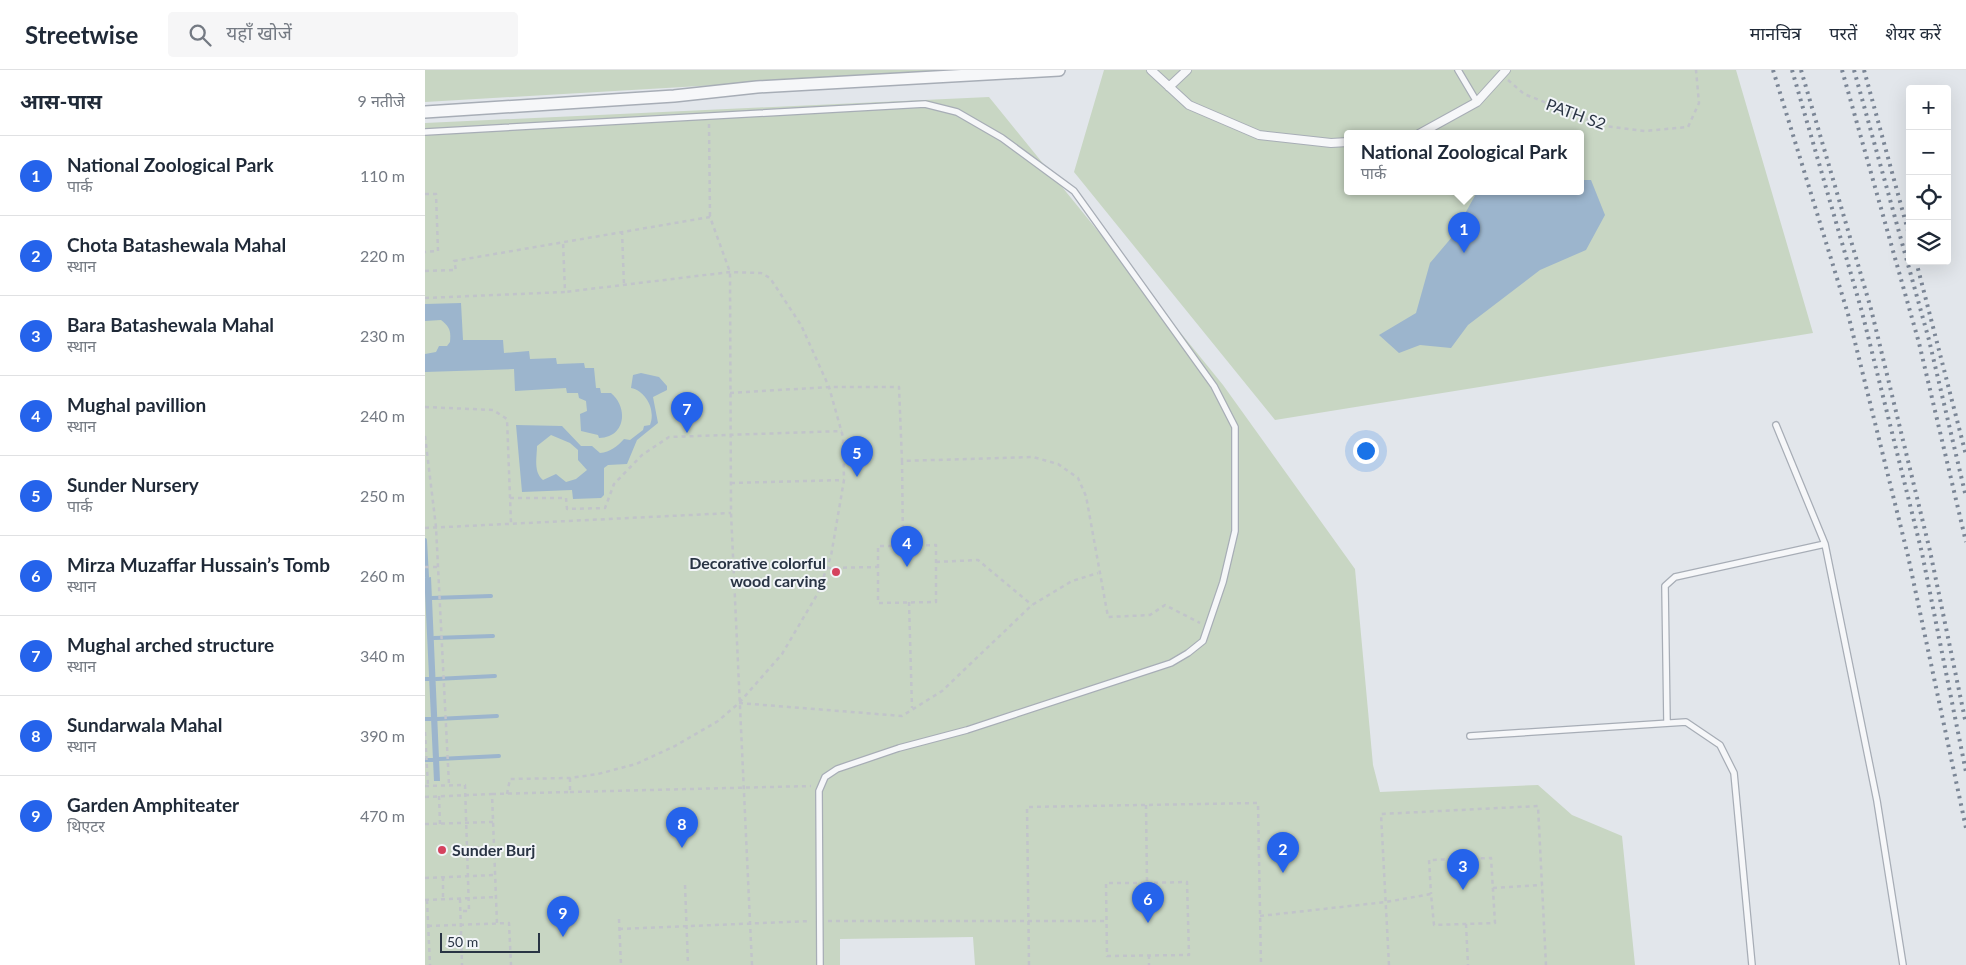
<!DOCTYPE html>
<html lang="hi">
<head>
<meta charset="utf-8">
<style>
  body { margin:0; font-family:Lato,"Noto Sans Devanagari",sans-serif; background:#f6f6f7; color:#1f2937 }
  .controls { position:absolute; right:15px; top:15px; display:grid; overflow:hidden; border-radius:5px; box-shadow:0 5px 20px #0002 }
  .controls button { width:45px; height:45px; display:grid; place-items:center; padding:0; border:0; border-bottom:1px solid #e0e1e3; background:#fff; color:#1f2937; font:25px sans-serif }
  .scale { position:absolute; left:15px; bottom:12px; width:100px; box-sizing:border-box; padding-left:5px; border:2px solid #293444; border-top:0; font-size:14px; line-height:18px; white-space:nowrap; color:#293444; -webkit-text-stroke:4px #f2f5f8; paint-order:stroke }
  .you { position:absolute; left:940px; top:380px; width:18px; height:18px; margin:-12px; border:4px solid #fff; border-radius:50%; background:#1a73e8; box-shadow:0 0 0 8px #1a73e833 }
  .badge { display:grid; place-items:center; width:32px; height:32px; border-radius:50%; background:#2563eb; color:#fff; font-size:16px; font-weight:700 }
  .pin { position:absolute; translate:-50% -41px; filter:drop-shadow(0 1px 2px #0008) }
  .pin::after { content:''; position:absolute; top:26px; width:18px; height:15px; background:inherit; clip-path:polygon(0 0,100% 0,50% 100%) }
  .popup { position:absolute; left:919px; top:60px; width:240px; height:65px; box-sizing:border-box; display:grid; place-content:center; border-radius:5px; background:#fff; filter:drop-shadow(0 1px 4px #0005); font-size:16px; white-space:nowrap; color:#747a83 }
  .popup b { font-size:19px; color:#1f2937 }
  .popup::after { content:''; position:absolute; left:50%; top:100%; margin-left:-10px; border:10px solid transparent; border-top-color:#fff }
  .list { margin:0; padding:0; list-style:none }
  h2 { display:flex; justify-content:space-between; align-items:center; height:65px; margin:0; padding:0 20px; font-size:21px }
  h2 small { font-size:16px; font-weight:400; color:#747a83 }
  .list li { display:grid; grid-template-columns:32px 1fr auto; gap:15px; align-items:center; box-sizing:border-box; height:80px; padding:0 20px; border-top:1px solid #e0e1e3 }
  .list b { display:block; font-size:19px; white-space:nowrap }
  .list p { margin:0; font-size:16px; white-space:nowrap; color:#747a83 }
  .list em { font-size:16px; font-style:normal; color:#747a83 }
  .icon { flex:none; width:28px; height:28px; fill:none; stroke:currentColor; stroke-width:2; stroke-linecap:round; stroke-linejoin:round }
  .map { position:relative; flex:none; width:1541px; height:895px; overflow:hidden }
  header { display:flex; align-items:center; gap:30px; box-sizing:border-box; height:70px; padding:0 25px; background:#fff; border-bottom:1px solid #e0e1e3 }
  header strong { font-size:24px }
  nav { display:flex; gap:28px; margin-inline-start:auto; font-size:18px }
  .search { width:350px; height:45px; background:#f6f6f7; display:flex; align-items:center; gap:12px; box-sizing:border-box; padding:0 18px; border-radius:5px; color:#747a83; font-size:19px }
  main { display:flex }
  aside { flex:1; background:#fff }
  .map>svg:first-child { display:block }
  .green { fill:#c8d6c3; fill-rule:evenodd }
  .water { fill:#9cb5cd; fill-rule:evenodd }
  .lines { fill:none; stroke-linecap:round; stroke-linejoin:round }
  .stream { stroke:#9cb5cd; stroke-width:4 }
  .service-casing { stroke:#a7adb6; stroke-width:8 }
  .pedestrian-casing { stroke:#a7adb6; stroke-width:10 }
  .minor-casing { stroke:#a7adb6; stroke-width:14 }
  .path { stroke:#c1c4ca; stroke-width:2.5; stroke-dasharray:4 4; stroke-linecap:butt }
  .service { stroke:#f6f7f9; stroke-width:5.5 }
  .pedestrian { stroke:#f6f7f9; stroke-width:8 }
  .minor { stroke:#f6f7f9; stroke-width:11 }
  .rail { stroke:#7b8696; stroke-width:4; stroke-dasharray:2.5 5; stroke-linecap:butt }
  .poi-dot { fill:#d5435e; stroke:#f2f5f8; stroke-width:2 }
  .labels { text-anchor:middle; stroke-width:4; stroke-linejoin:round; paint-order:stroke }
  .street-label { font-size:16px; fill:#293444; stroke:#f2f5f8 }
  .poi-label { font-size:16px; font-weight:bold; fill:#293444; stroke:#f2f5f8; text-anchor:end }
</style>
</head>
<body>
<header>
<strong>Streetwise</strong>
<div class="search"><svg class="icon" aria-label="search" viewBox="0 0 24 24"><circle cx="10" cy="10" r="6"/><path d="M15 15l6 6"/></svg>यहाँ खोजें</div>
<nav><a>मानचित्र</a><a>परतें</a><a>शेयर करें</a></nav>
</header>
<main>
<aside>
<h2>आस-पास<small>9 नतीजे</small></h2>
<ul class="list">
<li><span class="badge">1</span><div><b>National Zoological Park</b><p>पार्क</p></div><em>110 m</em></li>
<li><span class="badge">2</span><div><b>Chota Batashewala Mahal</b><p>स्थान</p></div><em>220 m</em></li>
<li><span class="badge">3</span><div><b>Bara Batashewala Mahal</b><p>स्थान</p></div><em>230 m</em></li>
<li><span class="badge">4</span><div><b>Mughal pavillion</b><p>स्थान</p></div><em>240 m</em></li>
<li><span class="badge">5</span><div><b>Sunder Nursery</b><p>पार्क</p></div><em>250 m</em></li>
<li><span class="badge">6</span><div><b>Mirza Muzaffar Hussain’s Tomb</b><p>स्थान</p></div><em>260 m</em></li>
<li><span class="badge">7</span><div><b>Mughal arched structure</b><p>स्थान</p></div><em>340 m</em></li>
<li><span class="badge">8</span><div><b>Sundarwala Mahal</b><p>स्थान</p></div><em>390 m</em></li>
<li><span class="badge">9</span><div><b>Garden Amphiteater</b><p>थिएटर</p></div><em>470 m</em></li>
</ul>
</aside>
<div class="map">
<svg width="1541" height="895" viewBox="0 0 1541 895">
  <rect width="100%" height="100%" fill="#e2e6eb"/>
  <path class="green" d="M0 0H548L0 32Z
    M679 0H1311L1388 263 850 350 649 102ZM923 64H1155V122H923Z
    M564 27 798 315 930 499 948 695 955 722 1113 715 1147 745 1197 766 1210 895H550L548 867 415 869V895H0V53Z"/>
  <path class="water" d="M1155 110H1166L1180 145 1161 180 1115 200 1043 255 1026 278 995 275 974 283 954 265 991 243 1005 193 1027 167 1052 122H1155Z
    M36 233 38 270H78L79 283 104 281 105 289 131 288 132 294 159 293 160 298H169L171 318H175L176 323H186C204 338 200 368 174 368L173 365 156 361 155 344 162 341 161 331 154 328 153 323H142L141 318 90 321 89 299 0 302V284L11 282 14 276H22L25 272C26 261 25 257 16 250L0 251V234Z
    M216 303 234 307 242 316V320L228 327 233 353 212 370 202 394 183 395 179 398V425L176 428 148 429 147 420 97 422 91 355 137 356 156 376H167L175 383C185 382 193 376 199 369L205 370 218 360 219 356 225 355C231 340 221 321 206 318L208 305ZM126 365 145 373 153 380V390L162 400 151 409 141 412 131 404 118 410C108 402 112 387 112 376Z
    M6 507 15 711H9L0 522V508Z"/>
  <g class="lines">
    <path class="stream" d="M0 470 2 507
      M7 528 66 526
      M9 568 68 566
      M0 609H4
      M11 609 70 606
      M0 649H6
      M12 649 72 646
      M14 689 74 686
      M0 690H8"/>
    <g class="service-casing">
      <path id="service" d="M1033 0 1052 32
        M0 62 500 34 532 42 577 68 649 121 789 316 810 357V461L798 512 778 571 763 583 746 593 542 660 474 678 412 699 400 707 394 721 395 895
        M1351 355 1400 474 1452 731 1478 895
        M1242 652 1240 516 1250 507 1400 474
        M1045 666 1261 652 1295 675 1309 703 1327 895"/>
    </g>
    <g class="pedestrian-casing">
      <path id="pedestrian" d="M726 0 764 35 834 65 906 73 923 72
        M744 17 762 0
        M994 64 1052 32 1081 0"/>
    </g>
    <g class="minor-casing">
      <path id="minor" d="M0 42 249 26 332 17 634 0"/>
    </g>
    <path class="path" d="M1083 10 1099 24 1180 56 1220 61 1263 57 1274 33 1271 0
      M284 54 285 147
      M0 124H11L13 181 0 182
      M197 161 199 215
      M0 201 31 200 29 191 285 147 305 202 306 443 327 895
      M0 228 140 222 138 171
      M305 323 404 317H474L477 391 608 387 633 394 653 408 661 426 683 547 725 545 740 535 775 553
      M0 337 68 340 82 349 86 453
      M0 366 11 457 24 715
      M477 391 478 476H453V533L511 532V475L478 476
      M306 413 419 410
      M85 428H141L142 439 180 438 189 414 217 385 244 367 417 361
      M0 458 306 443
      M511 492 553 490 607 535
      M0 497H12
      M402 498 453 497
      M484 532 487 638
      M314 633 477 646 517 621 607 535 647 511 673 503
      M0 662 3 716
      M0 716 40 715 44 841H35
      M145 722 386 716
      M67 724 145 722V708
      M82 724 85 709 145 708 173 704 211 694 250 676 293 651 314 633 357 584 393 523 406 486 419 410 418 367 404 317 376 255 345 208 336 203 305 202 140 222
      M14 726 15 754
      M0 727 67 724 72 854
      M721 735 722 813H681L682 886 764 885 762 812 722 813
      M0 754 68 752
      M42 778 68 777
      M18 807V829
      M0 808 70 805
      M260 815 263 895
      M1068 818 1117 815
      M35 829 37 895
      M0 830 71 827
      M2 830 5 895
      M835 846 961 832 1006 824 1009 855 1070 853 1066 788 1004 790 1006 824
      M194 849 196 895
      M403 851H681
      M1041 854 1043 895
      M3 856 84 853 86 895
      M194 859 385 851
      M724 885V895
      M604 895 602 737 833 733 836 895
      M964 895 956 744 1113 736 1121 895"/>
    <use href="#service" class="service"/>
    <use href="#pedestrian" class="pedestrian"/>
    <use href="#minor" class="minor"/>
    <path class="rail" d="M1348 0 1423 244 1483 486 1541 758
      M1367 0 1437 242 1497 483 1541 702
      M1376 0 1446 239 1505 481 1541 654
      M1417 0 1494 273 1541 472
      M1429 0 1504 270 1541 427
      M1439 0 1485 168
      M1491 191 1541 385"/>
  </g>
  <g class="poi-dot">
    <circle cx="411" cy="502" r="5"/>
    <circle cx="17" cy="780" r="5"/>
  </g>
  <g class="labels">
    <g class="street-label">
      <text transform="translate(1151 44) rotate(20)" y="6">PATH S2</text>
    </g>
    <g class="poi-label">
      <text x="401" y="499">Decorative colorful<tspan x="401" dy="18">wood carving</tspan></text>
      <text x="27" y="786" text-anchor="start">Sunder Burj</text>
    </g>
  </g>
</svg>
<div class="controls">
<button>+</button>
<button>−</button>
<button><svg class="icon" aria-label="locate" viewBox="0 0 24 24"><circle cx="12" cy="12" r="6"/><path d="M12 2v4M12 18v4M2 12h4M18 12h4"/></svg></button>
<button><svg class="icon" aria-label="layers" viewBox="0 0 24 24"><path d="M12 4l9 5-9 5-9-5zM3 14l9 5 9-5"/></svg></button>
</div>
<div class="scale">50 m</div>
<div class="you"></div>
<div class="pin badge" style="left:1039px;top:183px">1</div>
<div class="popup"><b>National Zoological Park</b>पार्क</div>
<div class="pin badge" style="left:858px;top:803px">2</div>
<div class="pin badge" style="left:1038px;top:820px">3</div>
<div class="pin badge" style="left:482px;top:497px">4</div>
<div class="pin badge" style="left:432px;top:407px">5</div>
<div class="pin badge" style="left:723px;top:853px">6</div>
<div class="pin badge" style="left:262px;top:363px">7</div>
<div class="pin badge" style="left:257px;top:778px">8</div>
<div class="pin badge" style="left:138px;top:867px">9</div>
</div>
</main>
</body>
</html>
